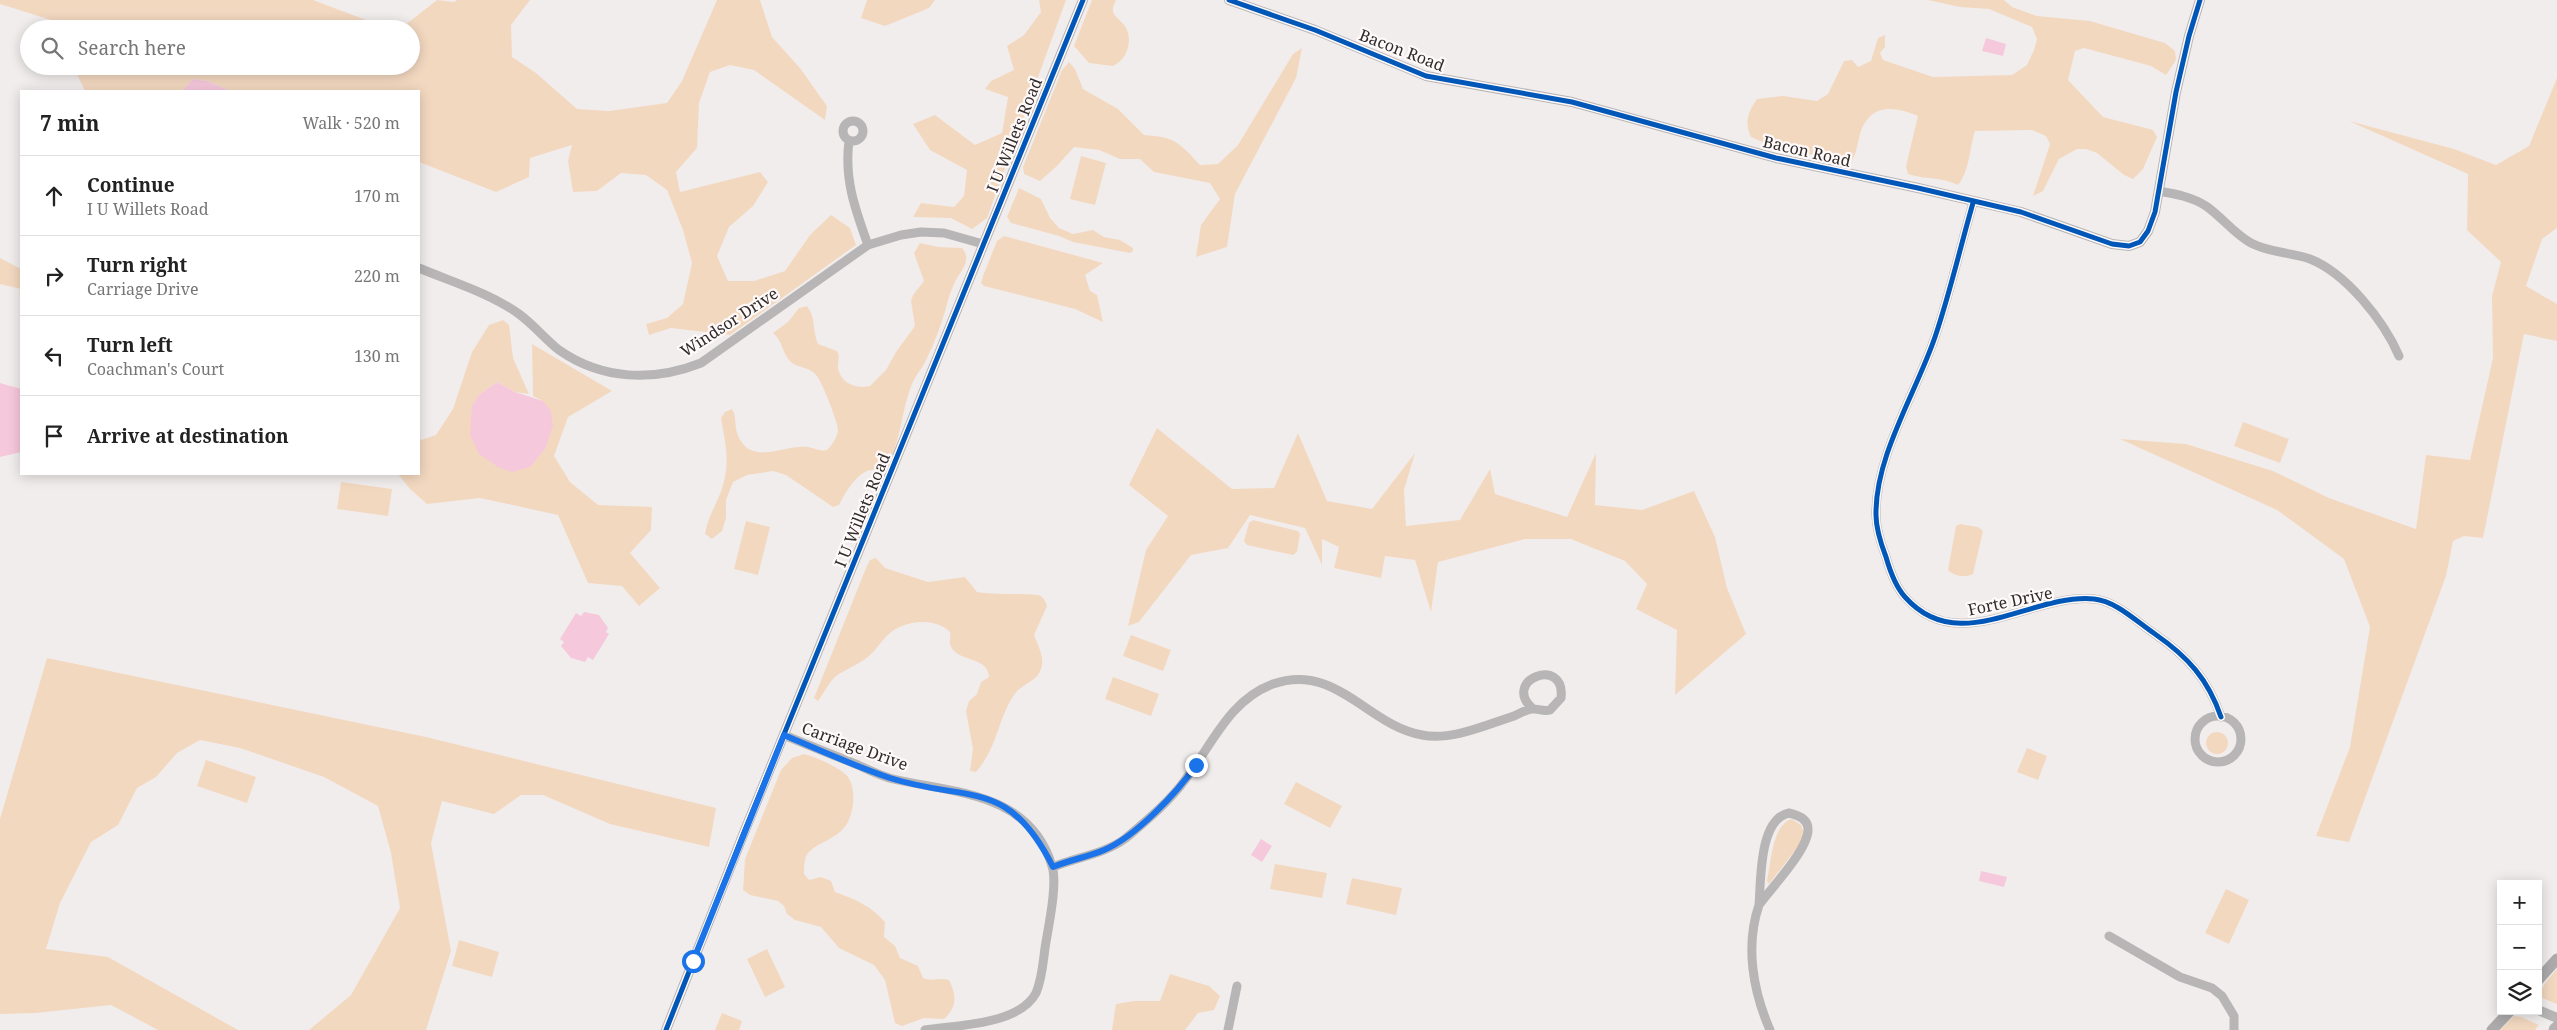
<!DOCTYPE html>
<html lang="en">
<head>
<meta charset="utf-8">
<style>
  body { margin:0; font-family:"Noto Serif",serif; background:#f2f2f2; color:#222 }
  .controls { position:absolute; right:15px; bottom:15px; display:grid; overflow:hidden; border-radius:0px; box-shadow:0 2px 12px #0003 }
  .controls button { width:45px; height:45px; display:grid; place-items:center; padding:0; border:0; border-bottom:1px solid #e0e0e0; background:#fff; color:#222; font:25px sans-serif }
  .stop { position:absolute; width:15px; height:15px; margin:-11px; border:4px solid #1a73e8; border-radius:50%; background:#fff }
  .stop.end { background:#1a73e8; border-color:#fff; box-shadow:0 1px 5px #0008 }
  .list { margin:0; padding:0; list-style:none }
  h2 { display:flex; justify-content:space-between; align-items:center; height:65px; margin:0; padding:0 20px; font-size:21px }
  h2 small { font-size:16px; font-weight:400; color:#767676 }
  .list li { display:grid; grid-template-columns:32px 1fr auto; gap:15px; align-items:center; box-sizing:border-box; height:80px; padding:0 20px; border-top:1px solid #e0e0e0 }
  .list b { display:block; font-size:19px; white-space:nowrap }
  .list p { margin:0; font-size:16px; white-space:nowrap; color:#767676 }
  .list em { font-size:16px; font-style:normal; color:#767676 }
  .icon { flex:none; width:28px; height:28px; fill:none; stroke:currentColor; stroke-width:2; stroke-linecap:round; stroke-linejoin:round }
  .map { position:relative; flex:none; width:2557px; height:1030px; overflow:hidden }
  .search { position:absolute; background:#fff; box-shadow:0 2px 12px #0003; left:20px; top:20px; width:400px; height:55px; display:flex; align-items:center; gap:12px; box-sizing:border-box; padding:0 18px; border-radius:28px; color:#767676; font-size:19px }
  .panel { position:absolute; background:#fff; box-shadow:0 2px 12px #0003; left:20px; top:90px; width:400px; height:385px; border-radius:0px }
  .map>svg:first-child { display:block }
  .green { fill:#f3d8c0 }
  .water { fill:#f6c8dc }
  .lines { fill:none; stroke-linecap:round; stroke-linejoin:round }
  .minor { stroke:#b7b5b6; stroke-width:9 }
  .tertiary { stroke:#b7b5b6; stroke-width:10 }
  .secondary { stroke:#acaaab; stroke-width:11 }
  .motorway { stroke:#b6b2b2; stroke-width:15 }
  .cycleway-casing { stroke:#fffaf9; stroke-width:8 }
  .cycleway { stroke:#0057b8; stroke-width:5 }
  .route { stroke:#1a73e8; stroke-width:6 }
  .labels { text-anchor:middle; stroke-width:4.5; stroke-linejoin:round; paint-order:stroke }
  .street-label { font-size:16px; fill:#2f2c2b; stroke:#fffaf9 }
</style>
</head>
<body>
<div class="map">
<svg width="2557" height="1030" viewBox="0 0 2557 1030">
  <rect width="100%" height="100%" fill="#f2eded"/>
  <path class="green" d="M0 0H313L390 29H56L51 20 0 4Z
    M437 0 454 2 457 0H530L511 25 512 57 536 73 577 109 609 111 667 103 682 81 717 0H760L772 37 800 68 827 106 825 120 754 70 730 65 710 72 699 103 697 148 676 172 680 192 760 172 768 182 753 206 729 227 717 256 728 281H754L785 271 810 235 831 215 850 228 856 245 730 335 671 328 649 335 646 324 667 318 683 304 692 263 683 230 667 190 646 175 621 173 597 191 573 192 568 161 572 145 530 158 529 177 496 192 419 162V91H231L207 81 193 79 182 91H85L73 66H411V29H400Z
    M867 0H935L929 8 885 26 861 18Z
    M1039 0H1066L987 218 972 229 951 218 913 217 921 203 954 207 964 196 967 170 930 150 913 124 935 115 975 145 1002 133 1008 97 985 89 991 81 1014 70 1007 46 1024 35 1041 12Z
    M1092 0H1116C1115 3 1112 7 1113 11 1114 17 1122 21 1125 26 1134 40 1127 60 1113 66L1089 63 1074 46Z
    M1928 0H2004L2012 7 2037 16 2090 21 2165 43 2175 51 2176 60 2166 75 2151 66 2084 48 2075 51 2068 80 2103 117 2153 130 2157 137 2143 169 2133 179 2124 175 2097 153 2086 149H2077L2059 159 2043 191 2033 196 2050 144 2046 136 2032 130 1975 131C1969 150 1970 170 1958 185 1939 176 1926 180 1908 174L1906 166 1918 116C1894 106 1870 103 1860 134 1857 145 1857 154 1850 163L1830 162 1810 154 1779 149 1751 137C1744 122 1748 112 1757 99L1783 96 1817 101 1828 94 1844 61 1852 60 1858 67 1871 61 1878 38 1885 35V47L1880 53 1883 60 1933 77 2012 75 2027 65 2034 50 2037 39 2032 27 1989 9 1960 7Z
    M1302 48 1296 78 1235 194 1227 247 1196 257 1201 225 1220 199 1210 183 1154 172 1140 159H1120L1099 150 1074 147 1057 166 1040 181 1024 174 1023 167 1062 70 1069 62 1075 69 1083 89 1118 109 1144 135C1175 137 1179 142 1200 165L1218 164 1238 145 1293 54Z
    M2557 78V228L2542 239 2526 286 2557 304V341L2524 334 2483 538 2464 536 2453 541 2446 576 2349 842 2316 836 2350 747 2370 627 2344 559 2277 510 2120 439 2186 444 2273 471 2329 498 2416 529 2426 455 2470 460 2493 358 2492 296 2501 262 2467 230 2468 174 2349 121 2454 149 2496 165 2529 146Z
    M1081 156 1106 163 1095 205 1070 199Z
    M1019 188 1041 199 1050 218 1059 228 1073 234 1093 230 1104 237 1120 240 1133 248V251L1130 253 1073 242 1059 236 1011 223 1007 217Z
    M1004 236 1103 263 1085 275 1090 291 1097 295 1103 322 1075 309 984 286 981 283 983 276 997 241Z
    M920 243 938 247 962 248C973 260 960 271 955 282 951 290 948 299 946 308 941 325 935 342 927 358 923 368 916 374 912 384 901 412 901 442 886 469 880 471 877 469 871 470 857 472 845 493 839 505L833 507 786 475 773 471 747 475 733 482 726 500V518L722 531 712 539 705 534C708 517 714 509 720 494 731 465 726 447 721 418L725 412 732 409C739 422 731 429 744 445 747 449 753 451 758 452 774 454 792 445 808 447 815 448 820 452 827 450 832 445 837 438 838 430 838 423 821 378 815 374 809 367 798 368 791 362 782 354 783 341 773 333L788 322 799 308 807 306C816 317 812 330 818 344L837 351C840 357 838 360 838 367 840 383 855 389 870 386L886 370 896 352 915 326 911 301 913 295 924 281 914 253Z
    M0 258 21 269V289L0 284Z
    M503 320 509 325 513 358 529 394 515 392 497 382 479 395 543 401 533 396 532 344 612 391 568 417 554 456 570 482 598 505 652 507 651 530 630 553 660 588 639 606 622 586 588 583 558 515 480 498 427 504 410 489 398 474H419V437L421 440 436 435 453 409 472 352 489 325Z
    M2243 422 2289 439 2280 463 2234 446Z
    M1157 428 1232 489 1274 488 1298 433 1327 501 1372 509 1415 453 1404 490 1406 526 1460 520 1490 469 1495 494 1567 517 1596 453 1595 505 1642 510 1694 491 1715 537 1727 588 1746 634 1675 695 1677 630 1636 609 1647 584 1625 561 1571 539H1525L1438 562 1431 612 1415 560 1385 556 1381 578 1334 568 1339 547 1322 539V565L1305 528 1250 515 1228 548 1191 555 1139 622 1128 626 1146 550 1168 516 1129 485Z
    M341 482 392 489 388 516 337 509Z
    M1253 520 1298 531 1300 534 1297 552 1293 555 1247 545 1244 541 1249 523Z
    M746 521 770 527 758 575 734 569Z
    M1960 524 1978 527 1983 531 1973 574C1966 578 1953 576 1948 570L1956 526Z
    M876 558 885 568 928 582 965 577 977 592C990 595 1035 593 1041 596 1044 599 1046 602 1047 606L1034 635C1038 645 1045 658 1041 669 1037 682 1021 684 1014 695 997 721 998 747 976 772L970 771 973 749 966 711 969 701 977 694 981 682 989 677C988 655 955 663 950 644 949 641 951 636 950 632 935 617 905 620 890 633 882 640 877 649 869 656 858 665 846 669 836 676 829 682 824 693 818 701L814 698 866 568 870 560Z
    M1131 635 1171 650 1163 671 1123 656Z
    M47 658 426 737 716 808 709 847 610 824 543 795H521L494 814 442 801 431 843 451 951 426 1030H309L351 995 400 908 391 853 378 806 324 777 240 748 200 740 177 753 156 777 137 788 118 825 91 842 60 903 46 949 108 957 238 1030H158L111 1005 36 1013 0 1014V819Z
    M1113 677 1159 694 1151 716 1105 699Z
    M2206 743a11 11 0 1 1 22 0a11 11 0 1 1-22 0Z
    M2027 748 2047 756 2038 780 2017 772Z
    M804 754C814 756 843 769 848 777 857 790 854 816 844 828 835 839 819 842 809 852 804 857 804 867 804 874L809 880 821 877 831 881 835 892C855 899 871 906 885 922L884 937 895 946 900 958 918 966 923 978C932 982 940 977 949 980 957 996 957 1007 944 1019L924 1018 902 1026 895 1023 885 980 874 965 839 948 821 927 795 920 787 914 784 906 778 901 750 895 743 890 745 859 781 770 792 758Z
    M206 760 256 777 247 803 197 786Z
    M1296 782 1342 806 1330 828 1284 804Z
    M1792 819 1801 825 1804 833 1800 844 1769 884 1767 881C1771 864 1772 824 1792 819Z
    M1275 864 1327 873 1322 898 1270 889Z
    M1352 878 1402 888 1396 915 1346 904Z
    M2226 889 2249 900 2229 944 2205 933Z
    M459 940 499 952 492 977 452 966Z
    M767 949 785 987 765 997 747 959Z
    M2557 969V1004L2540 997C2541 986 2549 978 2557 969Z
    M1170 974 1209 986 1220 996 1214 1010 1198 1013 1185 1030H1112L1116 1004 1134 1001H1160Z
    M722 1013 742 1021 739 1030H715Z
    M2514 1016 2521 1017 2539 1025 2535 1030H2500Z"/>
  <path class="water" d="M1986 38 2006 44 2003 56 1982 51Z
    M193 79 207 81 231 91H182Z
    M497 382 515 392 543 401 551 411 553 426 545 449 530 467 512 472 498 467 479 454 470 435 472 406 479 395Z
    M0 383 21 389V452L0 457Z
    M584 612 599 615 608 628 606 632 609 634 593 660 588 657 585 662 571 658 561 646 564 642 560 639 576 613 581 616Z
    M1261 839 1272 846 1262 862 1251 855Z
    M1981 871 2007 877 2004 887 1979 881Z"/>
  <g class="lines">
    <path class="minor" d="M843 131a10 10 0 1 1 20 0a10 10 0 1 1-20 0Z
      M849 141C844 179 855 209 868 245
      M2159 191C2176 194 2192 197 2206 206 2222 217 2234 234 2251 243 2270 253 2290 252 2310 259 2346 273 2384 321 2399 356
      M1973 203C1960 248 1950 293 1935 337 1916 393 1875 456 1876 515 1876 528 1881 544 1886 557 1890 571 1895 586 1905 597 1959 658 2030 593 2094 599 2116 601 2137 622 2155 634 2188 657 2208 679 2221 717
      M419 268C452 282 490 293 519 314 534 325 545 339 559 350 602 380 653 382 701 363L868 245 901 235 921 232 944 233 983 244
      M2195 739a23 23 0 1 1 46 0a23 23 0 1 1-46 0Z
      M784 735C808 745 833 755 858 765 869 770 881 776 893 779 954 793 1030 792 1052 866 1058 884 1048 928 1045 948 1043 963 1042 979 1036 993 1019 1025 957 1025 925 1030
      M1789 813C1798 815 1808 819 1808 829 1809 849 1771 888 1759 905 1761 880 1759 819 1789 813Z
      M1053 867C1077 857 1105 854 1126 838 1146 821 1170 801 1185 780 1212 745 1229 700 1273 684 1336 662 1368 726 1422 735 1451 741 1486 725 1514 716 1519 714 1525 710 1531 709 1537 708 1543 712 1550 710L1561 698C1566 655 1500 680 1533 709
      M1759 905C1745 946 1753 991 1770 1030
      M2109 936 2180 977 2212 988 2222 996 2234 1016V1030
      M1228 1030 1237 986"/>
    <path class="tertiary" d="M1229 0 1315 30 1426 76 1572 102 1776 158 1918 188 2021 212 2112 244 2129 246 2140 242 2148 231 2155 212 2176 92 2189 36 2200 0
      M2538 1010 2557 1018
      M666 1030 743 835 1083 0"/>
    <path class="secondary" d="M2538 980 2557 959
      M2492 1030 2510 1011"/>
    <path class="motorway" d="M2556 1030 2557 1029"/>
    <g class="cycleway-casing">
      <path id="cycleway" d="M1229 0 1315 30 1426 76 1572 102 1776 158 1918 188 2021 212 2112 244 2129 246 2140 242 2148 231 2155 212 2176 92 2189 36 2200 0
        M1973 203C1960 248 1950 293 1935 337 1916 393 1875 456 1876 515 1876 528 1881 544 1886 557 1890 571 1895 586 1905 597 1959 658 2030 593 2094 599 2116 601 2137 622 2155 634 2188 657 2208 679 2221 717
        M666 1030 743 835 1083 0"/>
    </g>
    <use href="#cycleway" class="cycleway"/>
  </g>
  <g class="lines">
    <path class="route" d="M693 961 784 735C819 750 854 766 890 778 969 803 1008 777 1053 867 1069 860 1088 857 1104 850 1135 837 1177 793 1196 765"/>
  </g>
  <g class="labels">
    <g class="street-label">
      <text transform="translate(1402 50) rotate(21)" y="6">Bacon Road</text>
      <text transform="translate(1014 135) rotate(-68)" y="6">I U Willets Road</text>
      <text transform="translate(1807 151) rotate(13)" y="6">Bacon Road</text>
      <text transform="translate(729 322) rotate(-33)" y="6">Windsor Drive</text>
      <text transform="translate(862 510) rotate(-68)" y="6">I U Willets Road</text>
      <text transform="translate(2010 601) rotate(-12)" y="6">Forte Drive</text>
      <text transform="translate(855 746) rotate(20)" y="6">Carriage Drive</text>
    </g>
  </g>
</svg>
<div class="controls">
<button>+</button>
<button>−</button>
<button><svg class="icon" aria-label="layers" viewBox="0 0 24 24"><path d="M12 4l9 5-9 5-9-5zM3 14l9 5 9-5"/></svg></button>
</div>
<div class="stop" style="left:693px;top:961px"></div>
<div class="stop end" style="left:1196px;top:765px"></div>
<div class="search"><svg class="icon" aria-label="search" viewBox="0 0 24 24"><circle cx="10" cy="10" r="6"/><path d="M15 15l6 6"/></svg>Search here</div>
<section class="panel">
<h2>7 min<small>Walk · 520 m</small></h2>
<ul class="list">
<li><svg class="icon" aria-label="ahead" viewBox="0 0 24 24"><path d="M12 20V5M6 11l6-6 6 6"/></svg><div><b>Continue</b><p>I U Willets Road</p></div><em>170 m</em></li>
<li><svg class="icon" aria-label="right" viewBox="0 0 24 24"><path d="M7 20v-9h11M14 6l5 5-5 5"/></svg><div><b>Turn right</b><p>Carriage Drive</p></div><em>220 m</em></li>
<li><svg class="icon" aria-label="left" viewBox="0 0 24 24"><path d="M17 20v-9H6M10 6l-5 5 5 5"/></svg><div><b>Turn left</b><p>Coachman's Court</p></div><em>130 m</em></li>
<li><svg class="icon" aria-label="arrive" viewBox="0 0 24 24"><path d="M6 21V4h12l-3 4 3 4H6"/></svg><div><b>Arrive at destination</b></div></li>
</ul>
</section>
</div>
</body>
</html>
